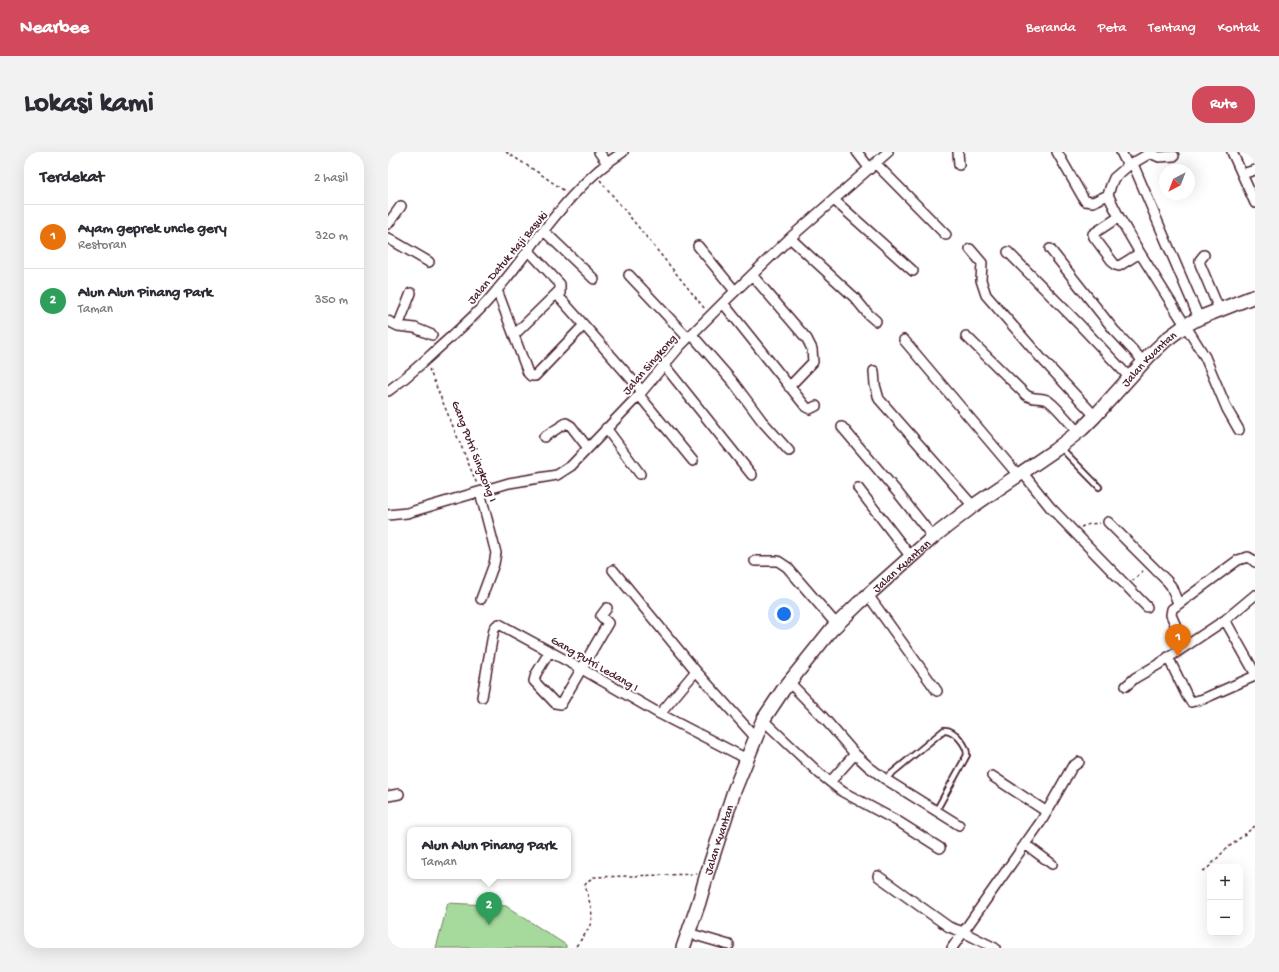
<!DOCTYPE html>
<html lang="id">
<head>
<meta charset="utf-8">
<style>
  body { margin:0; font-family:"Gochi Hand",sans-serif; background:#f2f2f3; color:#2b2b33 }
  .controls { position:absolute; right:12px; bottom:12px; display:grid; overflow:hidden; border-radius:8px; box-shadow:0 4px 16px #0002 }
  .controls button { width:36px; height:36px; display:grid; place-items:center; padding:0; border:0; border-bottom:1px solid #e1e1e2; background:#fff; color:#2b2b33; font:20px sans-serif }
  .compass { position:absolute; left:771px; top:12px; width:36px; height:36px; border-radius:50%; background:#fff; box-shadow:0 4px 16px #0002; rotate:222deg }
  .you { position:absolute; left:396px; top:462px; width:14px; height:14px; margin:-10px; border:3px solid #fff; border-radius:50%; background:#1a73e8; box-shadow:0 0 0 6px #1a73e833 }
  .badge { display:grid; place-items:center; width:26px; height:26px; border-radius:50%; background:#d1495b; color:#fff; font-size:13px; font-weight:700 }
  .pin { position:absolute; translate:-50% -33px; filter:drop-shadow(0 1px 2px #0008) }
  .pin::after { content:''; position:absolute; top:21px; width:14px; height:12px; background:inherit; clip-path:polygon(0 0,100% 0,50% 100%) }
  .popup { position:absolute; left:19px; top:675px; width:164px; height:52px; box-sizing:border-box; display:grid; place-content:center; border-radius:8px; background:#fff; filter:drop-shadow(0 1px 3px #0005); font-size:13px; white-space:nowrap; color:#7c7c81 }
  .popup b { font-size:15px; color:#2b2b33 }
  .popup::after { content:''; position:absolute; left:50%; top:100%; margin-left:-8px; border:8px solid transparent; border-top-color:#fff }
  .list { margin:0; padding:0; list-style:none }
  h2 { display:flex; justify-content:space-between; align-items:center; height:52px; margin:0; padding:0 16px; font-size:17px }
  h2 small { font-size:13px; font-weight:400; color:#7c7c81 }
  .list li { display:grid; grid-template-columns:26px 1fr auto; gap:12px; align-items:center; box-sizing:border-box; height:64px; padding:0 16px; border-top:1px solid #e1e1e2 }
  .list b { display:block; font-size:15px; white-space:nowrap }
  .list p { margin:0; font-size:13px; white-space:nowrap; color:#7c7c81 }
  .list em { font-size:13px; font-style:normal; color:#7c7c81 }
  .map { position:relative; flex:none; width:867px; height:796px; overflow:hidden; border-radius:16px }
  header { display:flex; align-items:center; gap:24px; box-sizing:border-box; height:56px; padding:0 20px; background:#d1495b; color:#fff }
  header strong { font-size:19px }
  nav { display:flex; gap:22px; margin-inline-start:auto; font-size:14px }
  .intro { display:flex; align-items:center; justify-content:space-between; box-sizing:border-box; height:96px; padding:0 24px }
  h1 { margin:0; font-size:28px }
  .button { padding:10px 18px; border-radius:16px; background:#d1495b; color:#fff; font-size:14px; font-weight:700 }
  main { display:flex; gap:24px; padding:0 24px }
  aside { flex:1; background:#fff; border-radius:16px; box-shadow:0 4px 16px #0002 }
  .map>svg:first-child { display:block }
  .green { fill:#a6da9d; stroke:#787c64 }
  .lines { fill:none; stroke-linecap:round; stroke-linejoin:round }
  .lane-casing { stroke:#4a1f2b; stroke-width:8 }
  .street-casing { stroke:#4a1f2b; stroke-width:12 }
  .secondary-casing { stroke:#4a1f2b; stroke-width:16 }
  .path { stroke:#4a1f2b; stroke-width:1.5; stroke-dasharray:3 3; stroke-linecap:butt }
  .lane { stroke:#fff; stroke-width:4.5 }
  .street { stroke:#fff; stroke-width:9 }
  .secondary { stroke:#fff; stroke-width:13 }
  .labels { text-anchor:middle; stroke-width:4; stroke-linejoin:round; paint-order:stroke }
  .street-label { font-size:12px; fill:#4a1f2b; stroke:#fff }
</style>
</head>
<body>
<header>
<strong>Nearbee</strong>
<nav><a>Beranda</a><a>Peta</a><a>Tentang</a><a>Kontak</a></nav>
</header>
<div class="intro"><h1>Lokasi kami</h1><a class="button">Rute</a></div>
<main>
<aside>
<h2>Terdekat<small>2 hasil</small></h2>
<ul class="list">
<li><span class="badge" style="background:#e8710a">1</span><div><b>Ayam geprek uncle gery</b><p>Restoran</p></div><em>320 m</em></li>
<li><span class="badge" style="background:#2e9e5b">2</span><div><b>Alun Alun Pinang Park</b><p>Taman</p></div><em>350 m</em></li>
</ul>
</aside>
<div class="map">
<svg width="867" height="796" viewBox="0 0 867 796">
  <rect width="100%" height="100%" fill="#fff"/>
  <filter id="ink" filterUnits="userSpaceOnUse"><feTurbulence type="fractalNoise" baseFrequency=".025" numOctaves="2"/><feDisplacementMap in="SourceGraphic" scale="8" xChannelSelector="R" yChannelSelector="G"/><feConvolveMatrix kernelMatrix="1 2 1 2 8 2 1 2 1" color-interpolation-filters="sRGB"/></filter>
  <g filter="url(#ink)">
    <path class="green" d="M60 751 118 754 178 793V796H48Z"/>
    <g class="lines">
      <g class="lane-casing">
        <path id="lane" d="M673 296 711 335
          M497 627 556 578C566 577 579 593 579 603L548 659"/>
      </g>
      <g class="street-casing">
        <path id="street" d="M211 0 219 11
          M469 0 482 17
          M570 0 571 13
          M669 0 697 49 705 50 720 43
          M733 0 740 14
          M764 0 740 14 726 26 723 33 720 43 731 65 752 101 817 205 839 257 851 278
          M844 0 867 51
          M762 1 771 5 786 4
          M488 12 558 83
          M745 12 811 166
          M854 22 867 18
          M446 48 525 119
          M731 65 705 82 706 85 727 113 731 114 752 101
          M0 72 13 54
          M156 79 206 127
          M0 86 41 110
          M402 86 467 146 480 162 488 169
          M310 94 347 139
          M582 97 594 111 593 128 598 143 652 205 707 264
          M662 97 726 178 756 210
          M140 98 172 132V146L196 173
          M620 100 690 171 741 225
          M816 103 812 108V112L831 157
          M241 123 300 186
          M364 123 419 187 424 197 425 210 401 235
          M109 138 140 221 143 224H147L196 173 254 239
          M335 151 418 255 422 257 428 254
          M0 169 10 174 27 176 44 183
          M10 174 23 141
          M126 183 172 138
          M304 183 345 230 374 269 401 299
          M578 184 638 243C645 248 652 245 659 248 667 252 683 273 690 280
          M516 188 630 323
          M276 213 364 323
          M486 219 487 233 491 247 585 354
          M0 239C20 225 37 208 55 192 74 175 93 158 109 138 147 93 184 32 235 0
          M251 243 305 309
          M454 275 510 341 545 385
          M218 276 252 322
          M156 285 178 271 183 274 200 296
          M634 320 662 355 759 455
          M470 336 523 405
          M92 340 108 401 106 412 93 447
          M0 363 19 361 121 331 169 323 183 314 251 243 293 193 335 151 402 86 500 0
          M720 370 779 429 783 434 790 451
          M367 409H390L399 415 449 473
          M225 418 308 519 367 585
          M480 443 549 539
          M837 468 867 521
          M797 494 783 463 784 457 850 408 860 405 865 408 867 410
          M162 499 148 522 146 529 167 551 173 552 220 471 213 464 219 456
          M780 505 799 544 803 550 815 547 867 524
          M401 530 435 565 467 602 481 615 497 627 571 673
          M738 534 747 526 771 512 837 468 867 443
          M94 545 100 510 106 477 108 474 111 472 194 517 272 562 359 607
          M272 562 308 519
          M375 568 432 622 455 640 511 670 552 696
          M604 624 659 660
          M442 630 467 602
          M0 644 11 642
          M637 692 664 712
          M490 724 561 775 575 780 607 796
          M300 781 341 793
          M564 796 654 668 684 615 691 610"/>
      </g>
      <g class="secondary-casing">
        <g id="secondary">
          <path id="s1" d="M295 796 311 750 319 722 346 639 375 568 395 538 443 478 471 451 545 385 585 354 667 298 694 277 707 264 761 204 779 187 798 173 811 166 867 144"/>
        </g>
      </g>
      <path class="path" d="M118 0 154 23 178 40
        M212 28 317 157
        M41 217 89 332
        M693 375 702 372 712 371
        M744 429 756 418
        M815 719 820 716 837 698 867 674
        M188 794C210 767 205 765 197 733L200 729 206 725 309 722"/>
      <use href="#lane" class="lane"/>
      <use href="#street" class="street"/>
      <use href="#secondary" class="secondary"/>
    </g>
  </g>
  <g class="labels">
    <g class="street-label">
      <text transform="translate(119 105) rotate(-50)" y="4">Jalan Datuk Haji Basuki</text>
      <text dy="4" stroke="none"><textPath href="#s1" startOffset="774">Jalan Kuantan</textPath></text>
      <text transform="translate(261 212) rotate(-49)" y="4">Jalan Singkong</text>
      <text transform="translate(87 299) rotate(69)" y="4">Gang Putri Singkong I</text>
      <text dy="4" stroke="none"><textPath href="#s1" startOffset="450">Jalan Kuantan</textPath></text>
      <text transform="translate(207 511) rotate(30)" y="4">Gang Putri Ledang I</text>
      <text dy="4" stroke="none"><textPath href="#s1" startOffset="114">Jalan Kuantan</textPath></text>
    </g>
  </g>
</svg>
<div class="controls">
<button>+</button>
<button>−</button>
</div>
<svg class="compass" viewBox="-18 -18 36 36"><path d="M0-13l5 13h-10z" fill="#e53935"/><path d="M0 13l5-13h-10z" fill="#7c7c81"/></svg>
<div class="you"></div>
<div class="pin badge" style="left:790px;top:505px;background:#e8710a">1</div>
<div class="pin badge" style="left:101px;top:773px;background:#2e9e5b">2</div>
<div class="popup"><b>Alun Alun Pinang Park</b>Taman</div>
</div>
</main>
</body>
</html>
